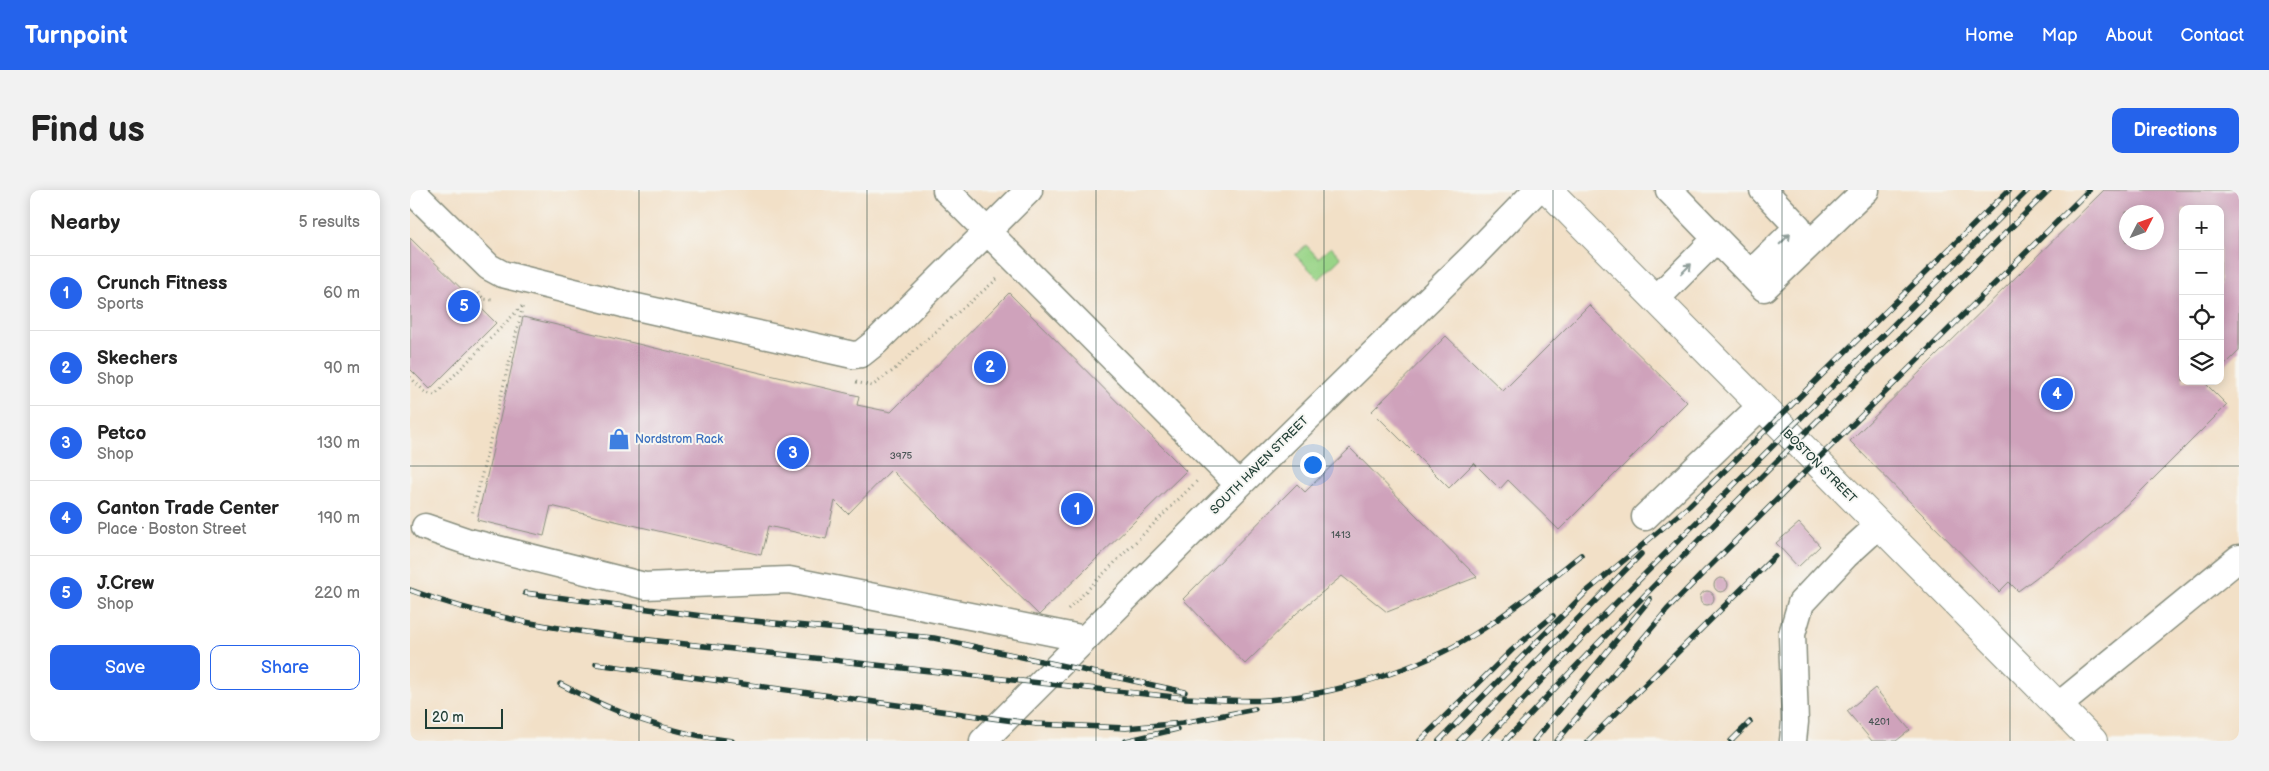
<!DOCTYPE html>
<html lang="en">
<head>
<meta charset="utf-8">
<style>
  body { margin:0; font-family:"Balsamiq Sans",sans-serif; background:#f2f2f2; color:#222 }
  .controls { position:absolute; right:15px; top:15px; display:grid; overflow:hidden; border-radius:10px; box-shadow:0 2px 12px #0003 }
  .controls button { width:45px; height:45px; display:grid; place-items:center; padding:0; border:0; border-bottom:1px solid #e0e0e0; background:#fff; color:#222; font:25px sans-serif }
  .compass { position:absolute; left:1709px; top:15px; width:45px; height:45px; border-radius:50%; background:#fff; box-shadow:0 2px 12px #0003; rotate:48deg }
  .scale { position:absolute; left:15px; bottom:12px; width:78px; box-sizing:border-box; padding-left:5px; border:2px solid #1f3d34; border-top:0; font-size:14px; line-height:18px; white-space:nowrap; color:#1f3d34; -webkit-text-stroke:4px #f6f6f2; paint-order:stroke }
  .you { position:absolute; left:902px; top:274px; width:18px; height:18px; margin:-12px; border:4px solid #fff; border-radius:50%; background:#1a73e8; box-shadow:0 0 0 8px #1a73e833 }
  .badge { display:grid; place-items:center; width:32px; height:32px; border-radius:50%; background:#2563eb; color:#fff; font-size:16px; font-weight:700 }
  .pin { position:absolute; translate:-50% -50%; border:2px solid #fff; box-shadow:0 1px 5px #0006 }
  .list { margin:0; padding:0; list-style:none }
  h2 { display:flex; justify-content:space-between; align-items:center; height:65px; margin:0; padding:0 20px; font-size:21px }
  h2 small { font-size:16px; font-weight:400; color:#767676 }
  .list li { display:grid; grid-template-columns:32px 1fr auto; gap:15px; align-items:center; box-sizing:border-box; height:75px; padding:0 20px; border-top:1px solid #e0e0e0 }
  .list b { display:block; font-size:19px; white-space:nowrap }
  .list p { margin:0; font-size:16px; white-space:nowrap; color:#767676 }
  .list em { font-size:16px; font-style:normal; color:#767676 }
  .actions { display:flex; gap:10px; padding:15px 20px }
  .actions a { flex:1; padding:11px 0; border:1px solid #2563eb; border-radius:10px; text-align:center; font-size:18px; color:#2563eb }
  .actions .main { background:#2563eb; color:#fff }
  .icon { flex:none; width:28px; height:28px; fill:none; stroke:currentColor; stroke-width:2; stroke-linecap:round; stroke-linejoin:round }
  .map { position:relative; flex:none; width:1829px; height:551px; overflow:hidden; border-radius:10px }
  header { display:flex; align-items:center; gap:30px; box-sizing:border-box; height:70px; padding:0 25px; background:#2563eb; color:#fff }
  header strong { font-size:24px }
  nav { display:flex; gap:28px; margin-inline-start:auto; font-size:18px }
  .intro { display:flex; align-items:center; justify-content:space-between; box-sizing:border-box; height:120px; padding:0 30px }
  h1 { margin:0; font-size:35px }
  .button { padding:12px 22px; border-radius:10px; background:#2563eb; color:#fff; font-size:18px; font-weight:700 }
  main { display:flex; gap:30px; padding:0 30px }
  aside { flex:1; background:#fff; border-radius:10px; box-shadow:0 2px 12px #0003 }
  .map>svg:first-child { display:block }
  .green { fill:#99d487; stroke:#5c885e }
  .building { fill:#cfa2bb; fill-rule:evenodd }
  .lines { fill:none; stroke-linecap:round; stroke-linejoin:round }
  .minor-casing { stroke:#888e7e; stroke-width:29 }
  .major-casing { stroke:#888e7e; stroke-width:30 }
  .path { stroke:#888e7e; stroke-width:3; stroke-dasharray:1 4; stroke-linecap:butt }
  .minor { stroke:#fff; stroke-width:26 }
  .major { stroke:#fff; stroke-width:28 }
  .rail-casing { stroke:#1f3d34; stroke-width:5.5 }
  .rail { stroke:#f6f6f2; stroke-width:4; stroke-dasharray:11; stroke-linecap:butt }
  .oneway { stroke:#8f9e9a }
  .grid { fill:none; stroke:#1f3d34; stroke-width:1; stroke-opacity:0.55 }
  .labels { text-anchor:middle; stroke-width:4; stroke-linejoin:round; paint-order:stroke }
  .number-label { font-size:10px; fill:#4b5656 }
  .shop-label { font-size:12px; fill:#366cbe; stroke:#f6f6f2; text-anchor:start }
  .street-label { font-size:12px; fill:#1f3d34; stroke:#f6f6f2 }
</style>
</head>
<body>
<header>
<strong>Turnpoint</strong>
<nav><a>Home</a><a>Map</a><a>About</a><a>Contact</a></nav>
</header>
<div class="intro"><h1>Find us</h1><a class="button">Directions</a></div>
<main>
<aside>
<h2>Nearby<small>5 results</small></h2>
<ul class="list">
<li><span class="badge">1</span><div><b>Crunch Fitness</b><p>Sports</p></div><em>60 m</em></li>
<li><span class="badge">2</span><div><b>Skechers</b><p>Shop</p></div><em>90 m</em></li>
<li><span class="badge">3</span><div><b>Petco</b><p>Shop</p></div><em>130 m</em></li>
<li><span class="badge">4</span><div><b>Canton Trade Center</b><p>Place · Boston Street</p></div><em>190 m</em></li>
<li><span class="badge">5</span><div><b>J.Crew</b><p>Shop</p></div><em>220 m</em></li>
</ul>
<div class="actions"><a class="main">Save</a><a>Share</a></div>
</aside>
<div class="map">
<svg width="1829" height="551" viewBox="0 0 1829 551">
  <rect width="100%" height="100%" fill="#f6f6f2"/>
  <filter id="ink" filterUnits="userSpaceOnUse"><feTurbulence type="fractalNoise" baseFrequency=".02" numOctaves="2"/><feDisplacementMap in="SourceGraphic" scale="10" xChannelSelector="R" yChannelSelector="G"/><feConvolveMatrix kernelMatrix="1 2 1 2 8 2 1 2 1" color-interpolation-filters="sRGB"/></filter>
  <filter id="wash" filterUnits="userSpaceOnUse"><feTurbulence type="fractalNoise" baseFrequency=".0096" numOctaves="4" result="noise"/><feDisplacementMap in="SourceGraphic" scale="20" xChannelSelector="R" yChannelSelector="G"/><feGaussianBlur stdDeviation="1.12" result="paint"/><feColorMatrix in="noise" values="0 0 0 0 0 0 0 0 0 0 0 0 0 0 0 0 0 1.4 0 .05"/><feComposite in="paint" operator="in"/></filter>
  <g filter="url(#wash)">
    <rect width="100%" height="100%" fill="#f2e0c7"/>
    <path class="green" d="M896 55 908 68 921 57 931 68 909 89 885 65Z"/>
    <g id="blocks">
      <path class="building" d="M1694 0H1829V161L1810 180V19H1773V191H1799L1796 194 1817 215 1721 311 1666 358 1608 401 1599 392 1589 402 1440 251ZM1716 22H1746V52H1716Z
        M0 48 86 133 20 199 0 179Z
        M599 103 776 281 629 425 481 280 438 324 425 311 416 349 358 336 351 365 141 316 134 346 67 330 113 127 449 206 447 215 481 222Z
        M1179 115 1277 212 1149 340 1098 290 1090 299 1064 273 1039 298 962 221 1036 146 1093 201Z
        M940 258 1067 387 977 422 932 386 887 423 835 474 773 409 887 294 895 302Z
        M1389 333 1410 356 1388 377 1366 353Z
        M1304 395a7 7 0 1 1 14 0a7 7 0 1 1-14 0Z
        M1290 408a7 7 0 1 1 14 0a7 7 0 1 1-14 0Z
        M1465 498 1500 540 1486 551H1462L1437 521Z"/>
    </g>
  </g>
  <g filter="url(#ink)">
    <use href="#blocks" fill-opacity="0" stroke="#888e7e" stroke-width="1"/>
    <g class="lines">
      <g class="minor-casing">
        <path id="minor" d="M1 0 79 77 92 84 213 114 443 165 451 164 466 152 619 0
          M536 0 829 295
          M1259 0 1354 98 1456 0
          M1341 83 1388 37 1353 0
          M1246 109 1306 49
          M1235 327 1351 216
          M15 337 56 351 235 396 379 390 675 449
          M1648 516 1829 368
          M573 551 829 295 1063 66 1127 0
          M1383 551 1385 532 1382 444 1391 413 1435 366 1469 335"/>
      </g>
      <g class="major-casing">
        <path id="major" d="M1138 0 1683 551"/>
      </g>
      <path class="path" d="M68 103 74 109 82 110
        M0 187 16 203 25 205 113 115 62 325
        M446 192 462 196 484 180 517 149 587 89
        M658 419 788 290"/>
      <use href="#minor" class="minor"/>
      <use href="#major" class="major"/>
      <g class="rail-casing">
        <path id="rail" d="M0 400C108 441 227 448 341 461 486 477 632 494 777 508 803 509 831 512 857 510 923 505 1009 480 1065 444 1102 421 1137 392 1171 365
          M115 403 300 427 524 448 775 502
          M186 474 626 534 716 538 773 533 845 519
          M150 494C208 524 257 543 322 551
          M716 551 767 539
          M1010 551 1102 460 1143 426
          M1029 551 1176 402 1279 316 1599 0
          M1049 551 1231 364
          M1074 551 1182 437 1618 0
          M1095 551C1272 363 1456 182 1639 0
          M1124 551 1240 409
          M1147 551 1257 420 1295 381 1679 0
          M1178 551 1365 366
          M1321 551 1340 532"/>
      </g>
      <use href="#rail" class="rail"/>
    </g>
    <defs><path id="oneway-shaft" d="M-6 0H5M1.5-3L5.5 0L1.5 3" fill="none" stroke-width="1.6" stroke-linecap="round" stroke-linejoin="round" transform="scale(1.25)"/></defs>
    <g class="oneway">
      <use href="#oneway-shaft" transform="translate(1375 49) rotate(-45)"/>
      <use href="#oneway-shaft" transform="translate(1276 79) rotate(-45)"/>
    </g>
  </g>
  <path class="grid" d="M229 0V551M457 0V551M686 0V551M914 0V551M1143 0V551M1372 0V551M1600 0V551M0 276H1829"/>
  <defs>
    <g id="shop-bare" transform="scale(1.725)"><path d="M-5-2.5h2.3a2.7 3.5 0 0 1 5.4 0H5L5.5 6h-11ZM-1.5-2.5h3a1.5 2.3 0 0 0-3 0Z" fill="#3f7fe0" stroke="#f6f6f2" stroke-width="2.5" paint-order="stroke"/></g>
  </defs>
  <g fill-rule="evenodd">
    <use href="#shop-bare" x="209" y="249"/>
  </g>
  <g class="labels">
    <g class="number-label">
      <text x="491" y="269">3975</text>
      <text x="931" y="348">1413</text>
      <text x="1469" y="535">4201</text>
    </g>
    <g class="shop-label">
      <text x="225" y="253">Nordstrom Rack</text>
    </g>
    <g class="street-label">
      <text transform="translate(849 275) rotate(-45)" y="4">SOUTH HAVEN STREET</text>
      <text transform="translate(1410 276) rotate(45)" y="4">BOSTON STREET</text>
    </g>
  </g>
</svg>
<div class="controls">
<button>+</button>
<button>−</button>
<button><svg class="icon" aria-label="locate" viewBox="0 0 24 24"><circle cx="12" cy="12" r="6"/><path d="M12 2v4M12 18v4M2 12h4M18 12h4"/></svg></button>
<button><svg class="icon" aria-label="layers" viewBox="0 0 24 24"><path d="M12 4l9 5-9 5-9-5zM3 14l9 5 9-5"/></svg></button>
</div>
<svg class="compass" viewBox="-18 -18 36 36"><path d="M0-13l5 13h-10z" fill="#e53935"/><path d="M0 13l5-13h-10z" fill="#767676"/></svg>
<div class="scale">20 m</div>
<div class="you"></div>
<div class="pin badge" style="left:667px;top:319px">1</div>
<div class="pin badge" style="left:580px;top:177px">2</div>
<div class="pin badge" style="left:383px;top:263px">3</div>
<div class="pin badge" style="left:1647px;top:204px">4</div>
<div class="pin badge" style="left:54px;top:116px">5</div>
</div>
</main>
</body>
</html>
